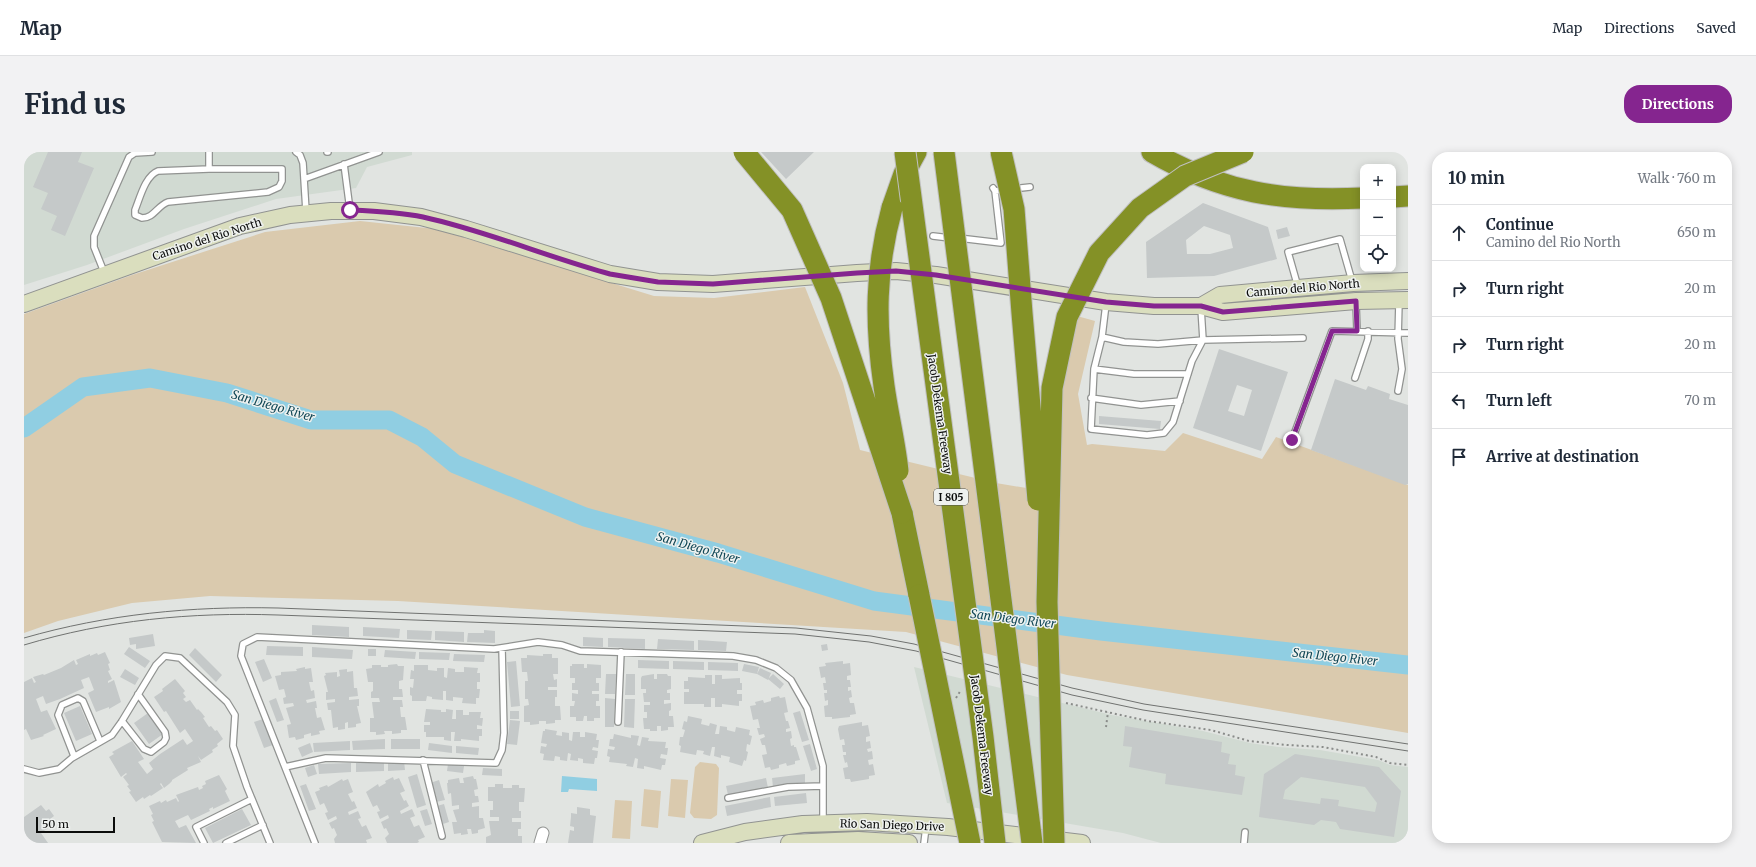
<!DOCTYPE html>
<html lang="en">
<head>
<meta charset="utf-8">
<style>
  body { margin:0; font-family:Merriweather,serif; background:#f2f2f3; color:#1f2937 }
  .controls { position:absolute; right:12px; top:12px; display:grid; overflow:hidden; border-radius:8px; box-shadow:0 2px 10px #0003 }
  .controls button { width:36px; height:36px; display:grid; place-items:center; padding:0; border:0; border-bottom:1px solid #e0e1e3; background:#fff; color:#1f2937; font:20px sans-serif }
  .scale { position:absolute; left:12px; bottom:10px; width:79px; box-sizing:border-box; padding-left:4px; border:2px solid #0b0c0b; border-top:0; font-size:11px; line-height:14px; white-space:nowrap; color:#0b0c0b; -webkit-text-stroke:3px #eef1ef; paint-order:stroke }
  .stop { position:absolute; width:12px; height:12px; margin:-9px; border:3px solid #85258f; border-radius:50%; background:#fff }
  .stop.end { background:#85258f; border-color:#fff; box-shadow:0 1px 4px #0008 }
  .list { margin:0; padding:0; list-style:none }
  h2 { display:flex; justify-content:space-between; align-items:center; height:52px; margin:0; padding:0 16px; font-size:17px }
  h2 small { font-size:13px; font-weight:400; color:#747a83 }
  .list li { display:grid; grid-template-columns:26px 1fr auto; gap:12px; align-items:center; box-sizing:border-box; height:56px; padding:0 16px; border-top:1px solid #e0e1e3 }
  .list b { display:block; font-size:15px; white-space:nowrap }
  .list p { margin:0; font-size:13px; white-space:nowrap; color:#747a83 }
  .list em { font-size:13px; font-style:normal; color:#747a83 }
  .icon { flex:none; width:22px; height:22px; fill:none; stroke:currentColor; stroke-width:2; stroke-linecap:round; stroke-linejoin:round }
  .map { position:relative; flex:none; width:1384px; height:691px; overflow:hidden; border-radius:16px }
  header { display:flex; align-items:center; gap:24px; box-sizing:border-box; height:56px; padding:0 20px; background:#fff; border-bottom:1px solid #e0e1e3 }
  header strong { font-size:19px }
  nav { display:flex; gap:22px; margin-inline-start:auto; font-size:14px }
  .intro { display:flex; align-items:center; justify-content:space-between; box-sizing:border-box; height:96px; padding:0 24px }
  h1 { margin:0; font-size:28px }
  .button { padding:10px 18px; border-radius:16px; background:#85258f; color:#fff; font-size:14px; font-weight:700 }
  main { display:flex; gap:24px; padding:0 24px }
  aside { flex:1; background:#fff; border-radius:16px; box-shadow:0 2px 10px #0003 }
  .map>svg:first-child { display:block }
  .built { fill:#d1dad2 }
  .green { fill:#dacaae }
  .water { fill:#90cee2 }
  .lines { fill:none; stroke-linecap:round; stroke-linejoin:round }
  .river { stroke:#90cee2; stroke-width:19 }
  .building { fill:#c5c9c9; fill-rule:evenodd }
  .service-casing { stroke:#919391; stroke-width:8 }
  .minor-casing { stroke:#919391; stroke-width:13 }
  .secondary-casing { stroke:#919391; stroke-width:18 }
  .motorway-casing { stroke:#c0c0c0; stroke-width:23 }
  .path { stroke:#8a8c8a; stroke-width:2; stroke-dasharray:2 3; stroke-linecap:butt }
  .service { stroke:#fff; stroke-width:5.5 }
  .minor { stroke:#fff; stroke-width:11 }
  .secondary { stroke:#dadebe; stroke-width:16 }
  .motorway { stroke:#849126; stroke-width:21 }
  .tram { stroke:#707270; stroke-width:1 }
  .motorway-bridge-casing { stroke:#c0c0c0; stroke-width:23; stroke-linecap:butt }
  .motorway-bridge { stroke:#849126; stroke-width:21 }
  .route { stroke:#85258f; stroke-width:5 }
  .labels { text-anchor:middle; stroke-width:3; stroke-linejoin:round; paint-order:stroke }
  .shield { fill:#eef1ef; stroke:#4f514f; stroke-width:1 }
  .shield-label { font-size:10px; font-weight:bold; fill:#0b0c0b }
  .street-label { font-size:11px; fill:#0b0c0b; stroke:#eef1ef }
  .water-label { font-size:12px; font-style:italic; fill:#114756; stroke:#eef1ef }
</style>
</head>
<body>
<header>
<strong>Map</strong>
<nav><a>Map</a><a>Directions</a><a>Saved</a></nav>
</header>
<div class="intro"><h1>Find us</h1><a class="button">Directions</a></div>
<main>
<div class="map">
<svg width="1384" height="691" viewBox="0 0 1384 691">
  <rect width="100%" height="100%" fill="#e1e4e1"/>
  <path class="built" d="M0 0H388V3L343 15 332 36 252 47 160 77 63 113 0 133Z
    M890 515 1088 563 1179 579 1226 591 1254 595 1296 598 1354 608 1366 613 1384 615V691H1137L1099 681 923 651Z"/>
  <path class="green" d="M336 69 412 77 630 144 690 146 781 135 819 231 836 298 972 331 1032 341 1034 228 1053 164 1071 169 1054 242 1063 293 1068 292 1141 299 1159 281 1238 307 1252 285 1384 333V581L1043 523 882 480 374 449 186 444 108 451 34 469 0 481V162L108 123 241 80Z
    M676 610 692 612 695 616 693 663 687 667 670 666 666 661 671 615Z
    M647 627 664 628 661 666 644 664Z
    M620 637 637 639 634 676 617 674Z
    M591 648 608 649 606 687 588 686Z"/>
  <path class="water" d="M538 624 573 627V639L545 637 544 640H537Z"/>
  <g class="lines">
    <path class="river" d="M0 276 59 235 126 226 203 241 287 268H365L398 285 431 312 561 365 694 401 850 449 1077 479 1384 513"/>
  </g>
  <path class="building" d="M24 0H58L54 10 70 16 41 84 27 78 33 64 17 57 24 41 9 35Z
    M737 0H790L762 27Z
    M1179 51 1244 75 1253 107 1190 124 1123 126 1122 90ZM1180 74 1206 83 1209 96 1186 102H1163L1162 88Z
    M1263 75 1266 84 1254 87 1252 78Z
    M1195 197 1264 220 1237 299 1169 276ZM1213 233 1228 238 1220 264 1204 259Z
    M1311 227 1342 238 1344 234 1366 242 1365 247 1384 253V332L1381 333 1287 298Z
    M1075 264 1137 269 1136 277 1075 272Z
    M288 473 325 475V485L288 483Z
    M339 475 376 477 375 486 339 484Z
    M383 478 408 479 407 488 383 487Z
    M460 478 471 479V491L443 490 444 481H460Z
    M411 479 440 480V490L411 488Z
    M129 482 131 494 112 497V492L106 493 105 486Z
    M559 485 579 486V495L559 494Z
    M584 486 621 487V497L584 495Z
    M634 487 670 489V498L633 497Z
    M674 488 703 490 702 499 674 498Z
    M803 492 804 498 798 499 797 493Z
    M243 494 279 495V504L242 503Z
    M105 495 126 509 121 516 100 502Z
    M288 495 329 498 328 507 288 505Z
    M171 496 198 523 192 530 165 503Z
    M344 497H352V504H344Z
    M361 498 392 500 391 507 360 505Z
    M81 500 86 511 84 512 86 518 84 519 88 527 84 529V531L90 528 97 550 85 557V555L72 560 64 541 70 538 65 525 57 528 60 536 36 547 22 552 19 544 12 547 17 560 23 558 32 577 19 583 20 584 7 588 2 577 0 578V530L8 526 10 531 12 530 9 525 19 522 20 523 37 516 50 508 52 513 54 512 52 508 66 502V504L73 501 74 503Z
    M395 500 426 501 425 508 395 507Z
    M430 502 461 503 460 510 429 509Z
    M519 502H528V506H534V522H529L530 528 533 527V535H524V538H533V545H531V554H536L537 568H531V571L522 572V569H515V572L506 573V570H500V554L505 553 504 547H501V529H504L503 520H498L497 506H503V503L519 504Z
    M240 507 248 526 239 530 231 510Z
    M614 508 645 509V517L614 516Z
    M492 509 496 554 487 555 483 510Z
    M649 509 680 510V518L649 517Z
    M819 509V512L826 511 827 523 823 524V528H826L827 535H824V539L827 538 828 545 825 546 826 551H830L832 562 826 563V565L808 567V565H801L800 554 804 553V548L801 549 800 541H803V538H800L799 531H802L801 525 797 526 795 515 802 514 801 511Z
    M684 510 714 511V519L684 518Z
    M373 512 374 514H380L379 528 375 529V537H378L379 545H369V548H378L379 555H376L377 565H381L383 578H377V581L368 582V579H360L361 582 352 583V580H346V566H350L348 550H356L355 546H347V540L349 539V530H344L342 517 348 516V513H357V515H364V513Z
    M548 512H560V516H563V512L577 513V526H572V531H575V539H568V542H575V549H572V554H576V566H570V569H563V564H560L559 569H552V565H546V554H550L551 549H548V541L554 542V538H548V531H551V526H546V514H548Z
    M720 512 735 515 733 522 718 519Z
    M390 513H404V518L413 519V516H420V525L423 526 424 516 431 517V520H440V515L454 516 453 521H456V530H453V537H456L455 546H452V552L438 551 439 546 429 545V549L422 548V539H419V548L408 547V545L403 544 402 549H388V544L386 543V535L389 536 390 527H386L387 518 390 519Z
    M281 515V517L287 516 289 530H285L287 539 290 538 291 546 282 548 283 551 292 549 293 556H291L293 566 297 565 301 578 295 579 296 582 287 584V581L280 583V586L272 588 271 585 265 586 263 573 267 572 262 556 270 554 269 551 260 552 259 546 262 545 260 537 255 538 251 524 257 523V520L273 519 272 517Z
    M736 516 747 521 744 528 733 522Z
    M101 517 115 526 111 533 96 525Z
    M323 517V520L329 519 330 536H333L334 544 325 545V548L335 547V554H333L337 571 332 572V575L324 576V570L321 571V577L314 578V575L309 576 307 558H304L303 551 311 550V547L302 548V540H304L300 524 302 523 301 521 313 520V525L316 524 315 518Z
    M582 522H592L591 542H581Z
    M602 522H611V543H601Z
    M630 522V527H633V522H643L644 524H647V537L643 538V541H646V548H640V552L647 551V558L645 559V564H649L650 575H644V578L637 579V574H633V579H626V577H620L619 566H623V560H620V553H626V550H620L619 541H622V537H617V526L618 524Z
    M749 522 760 532 756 537 744 527Z
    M681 523H688V532H691V523H698V527L716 526V531H718V538H713V542H718V549H715V554L698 552V555H691V546H687V555H680V552H660V540H665V537H660V529H664V525L681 526Z
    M151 527 161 539 159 541 162 545 159 547 162 550 166 548 173 558 174 557 177 560 181 565 179 566 185 575 187 574 191 579 193 578 199 587 193 592 194 594 188 598 189 600 177 608 174 604 177 610 163 616 164 618 148 628V629L145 632 140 636 137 631 136 632 139 636 127 644 126 643 120 647 119 645 112 650 105 640 107 639 103 634 105 633 99 625 103 622 102 621 97 625 85 605 90 602 88 600 108 589 120 607 114 610 123 622 129 617 125 611 136 602 159 587 163 593 169 589 161 577 156 581 142 559 140 560 130 545 139 539 138 537Z
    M755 544 756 546 761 545 764 560 760 561 762 569H764L766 576 762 577V580L767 579 768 586 766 587 767 594 770 593V595H772L776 608 771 609V612L763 614 762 611 755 613V616L747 618 746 615 741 616 738 603 743 602 741 593H738L736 587 741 585 740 582 735 583 733 576H736L734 567 729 568 726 554 732 553 731 550 739 548 740 551 747 549V546Z
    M252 546 260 568 253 570 245 549Z
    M581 546 591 547 590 575H581Z
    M601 547H611L610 576 600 575Z
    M56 554 68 582 52 589 40 561Z
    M402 557 417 558V560H422V557L429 558 428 567H432V558H439V563H445V560H457L456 566H459L458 574 453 573V577H458V584H455V589L437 587V589H430L431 580H427V589L420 588V585H402V580H400V573H406V570H400Z
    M486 559H495V567H486Z
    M776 559 785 588 778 590 769 561Z
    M124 561 139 582 125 592 110 571Z
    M664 564 678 567 677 572 685 574 686 571 693 573 691 582H695L696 574 703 575V578L711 580 712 575 726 578 725 583 728 584 726 593 723 592 722 599 724 600 722 609 720 608 718 614 705 610 706 605 697 603V606L690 604 691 595H688L686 604 679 602 680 599 673 598 672 603 656 600 657 594 655 593 656 585H659L661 578 658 577 660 569 663 570Z
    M239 567 249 593 240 596 230 570Z
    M486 568 496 569 493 593 483 592Z
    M838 570V574L844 573 846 584 842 585V590L846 589 847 596 843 597 844 600 848 599 849 607 844 608 845 613 849 612 851 623 845 624V627L827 630 826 627H821L819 616 824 615 823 610 821 611 819 603H822V600H819L818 593H821L820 587 816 588 814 577 815 574Z
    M1101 574 1198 590 1197 600 1206 602 1204 612 1212 613 1211 623 1221 625 1218 643 1141 632 1142 622 1105 615 1108 595 1099 594Z
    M521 577 533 579 532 583 538 584V580L545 581V588L548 589 549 580H556V585H561V580L573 582 572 588H575L574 596 569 595 568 598 574 599 573 606H571L570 612 559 611V607L554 606V609L546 608 547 602 544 601 543 609 536 608V605L531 604 530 609 519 608 520 602 516 601 517 594 522 595 523 592 517 591 519 579H521Z
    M590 582 607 586V583L615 584 613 593 616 594 618 585 625 586 624 589 642 590 641 596H644L643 603 637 602 636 606 642 607 641 613H638L637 618 620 614V617L613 616 614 607 611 606 609 615 602 614 603 612 585 610 586 605 583 604 584 597 590 598 591 595 585 594 586 587H589Z
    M361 587V597L329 598 328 589Z
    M367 587H396V597H367Z
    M326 589V598L290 600 289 591Z
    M286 591 289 600 278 605 274 596Z
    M405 591 428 594V601L404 598Z
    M786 592 793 617 787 619 779 594Z
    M432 594 455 596 454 603 432 601Z
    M1271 602 1355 615 1377 639 1370 685 1316 677 1312 670 1297 668 1290 673 1235 665 1240 622ZM1277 625 1341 635 1353 651 1351 660 1314 654 1315 648 1297 646 1296 652 1259 647 1261 638Z
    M364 609H380L381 618 364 619Z
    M360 610V619L332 620V611Z
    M327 611V620L295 622 294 612Z
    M424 612 440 614 439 621 423 619Z
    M290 613 293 622 284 625 281 616Z
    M459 616 478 617V624L458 623Z
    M393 622 402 653 393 656 384 625Z
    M781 622V632L749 635 748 626Z
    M195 623 203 637 201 639 206 649 189 657V655L185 657 186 659 167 668 164 663 151 669 155 676 162 673 172 691 138 690 128 670 130 669 127 663 129 662 125 654 136 649 137 651 142 648 143 650 152 646 154 650 155 649 152 643 174 635 175 638 179 636 178 634 182 632 181 629Z
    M449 624 450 627H452L454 637 450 638 451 644H454L455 650 448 651V655L455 654V666H459L461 676 454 678V681L448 682 447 677H443L444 682 437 683V681L430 682 428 670H433L429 658 435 657V653L428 654 427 641 424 642 423 631H424V628L435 626 436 631H440L439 626Z
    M369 625 370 628 375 626 381 639 376 641 380 649 382 648 385 654 376 659 377 662 388 657 391 664 386 666 390 675 395 673 401 685 394 688 395 690 393 691H363L361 686 365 682 362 676 360 677 357 670 365 666 364 663 356 667 353 660 356 659 353 653 349 655 342 640 354 632 355 635 362 631 361 629Z
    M742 626 744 636 704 643 702 634Z
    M318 627 319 629 324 627 329 640 324 642 328 650 330 649 333 656 324 660 325 663 334 659 337 666 334 667 338 675 342 673 348 686 342 688 343 691H311L310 687 313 683 310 676 308 677 305 671 313 667 312 664 304 668 301 661 304 660 300 651 296 653 291 640 296 638 295 636 303 633 304 635Z
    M415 628 421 648 412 650 406 631Z
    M282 632 292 657 285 659 276 634Z
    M471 632H479V636H488V633H495V636H501L500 650H495V659H497V666H488V670H497V677H494V684H498V691H462V685L467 683 465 669H475V665H466V658H469V649H464V635H471Z
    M782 641 783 651 751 654 750 645Z
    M746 645 747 655 703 664 701 654Z
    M420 652 425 670 419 672 413 654Z
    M17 653 22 659 25 657 30 664 26 667 30 672 17 681 24 691H0V665Z
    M553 655 566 657V663L572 664 569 691H544L546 678 550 679V675L546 674 547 665V661L553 662Z
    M218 657 227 673 189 691 181 676Z
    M403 657 408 672 401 674 396 659Z"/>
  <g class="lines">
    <g class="service-casing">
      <path id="service" d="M185 0V17
        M272 0 276 3 279 11 282 59
        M303 0H304
        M320 12 326 58
        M185 17H258V29L255 35 244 40 144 50C133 54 130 66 118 66L111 63V58C116 46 121 24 134 19Z
        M280 27 355 0
        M971 39 1006 35
        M909 84 926 86
        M935 86 977 91 971 39 969 36
        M80 120 70 95V84L105 5 111 1 128 0
        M1274 135 1264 100 1316 87 1328 129
        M1332 151 1333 179
        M1082 152 1078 185 1070 217 1067 277 1123 283 1140 281 1149 270 1168 209 1179 188 1177 156
        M1078 185 1100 190 1134 192 1179 188 1279 186
        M1070 217 1110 222H1164
        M1331 226 1344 187V179
        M1374 239 1378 217 1374 187 1375 150
        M1067 246 1117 253 1156 249
        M1268 288 1308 179 1384 181
        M98 569 120 597 127 600 140 590 142 586 141 580 114 542
        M594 570 597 500
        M50 604 34 563 38 553 54 546 59 549 76 589
        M399 608 418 684
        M261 615 302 606 472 611 478 598 480 581 478 496
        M0 617 15 621 35 617 48 606 88 583 98 569 132 513 141 504 156 506 203 550 211 563 209 594 223 635 246 691
        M704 646 764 635 799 634
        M180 691 172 675 228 647
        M202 691 239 673
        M291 691 217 504 219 492 233 485 470 497 514 490 538 493 556 499 709 504 732 508 752 516 767 528 783 556 799 614V670
        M900 691 902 675
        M1220 691 1221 680"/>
    </g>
    <g class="minor-casing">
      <path id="minor" d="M516 691 519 681"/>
    </g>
    <g class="secondary-casing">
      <path id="secondary" d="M0 152 216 74 266 63 307 59H350L397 65 442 77 586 122 634 130 689 132 833 121 872 119 912 123 1082 150 1130 154H1177L1199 160 1332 149 1384 148
        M1177 154 1196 143 1329 131 1384 129
        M678 691 721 680 779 672 843 670 924 675 1058 691
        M765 691 834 688 885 691"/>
    </g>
    <g class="motorway-casing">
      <path id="motorway" d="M1128 0C1198 41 1260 50 1339 46
        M1369 45 1384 44
        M868 56 880 22 892 0
        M878 361 895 443"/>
    </g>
    <path class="path" d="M932 546 937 538
      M1042 551 1124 569 1187 578 1225 589 1263 593 1299 595 1352 605 1366 611 1384 613
      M1082 575 1084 560"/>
    <use href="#service" class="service"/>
    <use href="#minor" class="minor"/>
    <use href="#secondary" class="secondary"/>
    <use href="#motorway" class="motorway"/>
    <path class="tram" d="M0 486C83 462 168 454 254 456L772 476 847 484 890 492 1048 536 1120 552 1384 592
      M0 493C83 468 167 460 254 463L771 482 845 490 892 499 1048 543 1119 558 1384 599"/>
    <g class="motorway-bridge-casing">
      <path id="motorway-bridge" d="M720 0 768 58 807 146 878 361
        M881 0 959 585 971 691
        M920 0 1008 691
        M977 0 990 57 998 161 1014 348
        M868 56C851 118 851 170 860 234 864 263 871 290 874 319
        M895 443 946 691
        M1030 691 1023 450 1028 236 1043 165 1075 101 1116 56 1161 24 1219 0"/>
    </g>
    <use href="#motorway-bridge" class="motorway-bridge"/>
  </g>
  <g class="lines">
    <path class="route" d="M326 58C350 59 375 60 399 65 463 79 523 105 586 122L634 130 689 132 833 121 872 119 912 123 1082 150 1130 154H1177L1199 160 1332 149 1333 179H1308L1268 288"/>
  </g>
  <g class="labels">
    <rect class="shield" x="910" y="337" width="34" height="16" rx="3"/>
    <g class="shield-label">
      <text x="927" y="349">I 805</text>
    </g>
    <g class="street-label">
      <text transform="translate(183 87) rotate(-18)" y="4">Camino del Rio North</text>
      <text transform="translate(1279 136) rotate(-5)" y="4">Camino del Rio North</text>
      <text transform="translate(916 262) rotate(82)" y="4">Jacob Dekema Freeway</text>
      <text transform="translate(958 583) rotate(83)" y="4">Jacob Dekema Freeway</text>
      <text transform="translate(868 673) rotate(2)" y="4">Rio San Diego Drive</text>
    </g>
    <g class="water-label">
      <text transform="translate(249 254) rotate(16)" y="4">San Diego River</text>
      <text transform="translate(674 396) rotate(16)" y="4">San Diego River</text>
      <text transform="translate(989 467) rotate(7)" y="4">San Diego River</text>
      <text transform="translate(1311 505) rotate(6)" y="4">San Diego River</text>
    </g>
  </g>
</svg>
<div class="controls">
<button>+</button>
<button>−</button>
<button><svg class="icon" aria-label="locate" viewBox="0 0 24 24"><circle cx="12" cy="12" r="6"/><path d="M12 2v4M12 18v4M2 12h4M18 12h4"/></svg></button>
</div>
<div class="scale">50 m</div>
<div class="stop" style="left:326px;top:58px"></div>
<div class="stop end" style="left:1268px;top:288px"></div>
</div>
<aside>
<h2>10 min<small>Walk · 760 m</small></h2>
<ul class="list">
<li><svg class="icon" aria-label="ahead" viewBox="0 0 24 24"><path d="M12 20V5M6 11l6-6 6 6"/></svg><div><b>Continue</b><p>Camino del Rio North</p></div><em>650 m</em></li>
<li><svg class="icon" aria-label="right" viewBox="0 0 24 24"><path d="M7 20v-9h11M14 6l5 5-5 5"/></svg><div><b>Turn right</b></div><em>20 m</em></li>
<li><svg class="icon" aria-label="right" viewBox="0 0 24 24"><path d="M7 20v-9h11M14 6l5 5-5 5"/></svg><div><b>Turn right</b></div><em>20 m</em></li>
<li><svg class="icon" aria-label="left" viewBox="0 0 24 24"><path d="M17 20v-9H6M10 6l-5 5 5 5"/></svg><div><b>Turn left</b></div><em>70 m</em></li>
<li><svg class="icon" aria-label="arrive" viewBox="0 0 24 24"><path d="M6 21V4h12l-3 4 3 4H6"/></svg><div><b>Arrive at destination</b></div></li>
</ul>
</aside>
</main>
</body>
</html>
